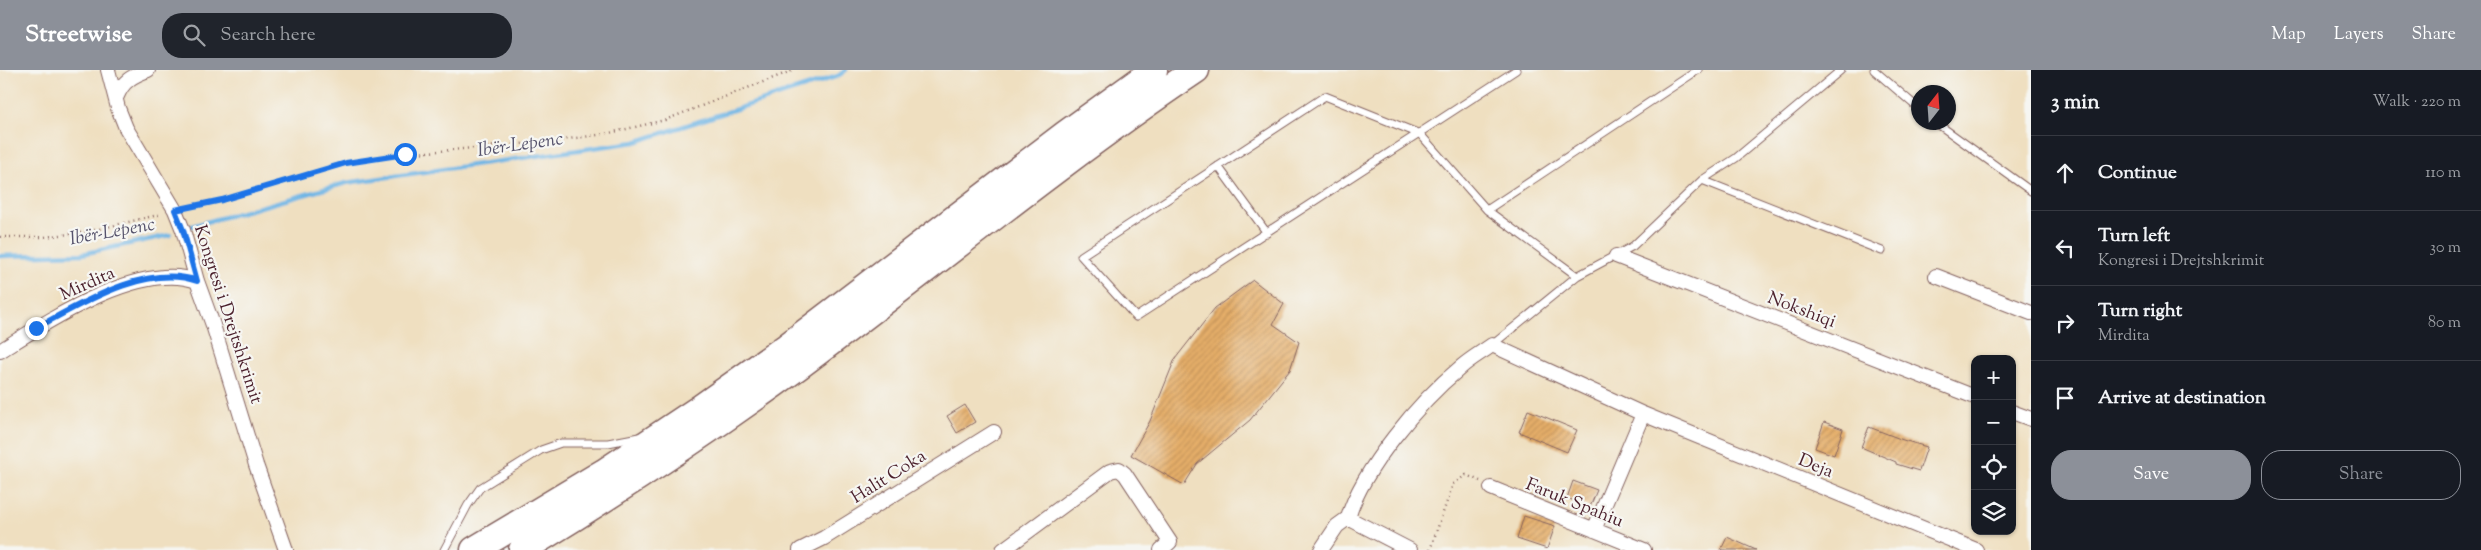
<!DOCTYPE html>
<html lang="en">
<head>
<meta charset="utf-8">
<style>
  body { margin:0; font-family:"Sorts Mill Goudy",serif; background:#20242c; color:#f1f3f6 }
  .controls { position:absolute; right:15px; bottom:15px; display:grid; overflow:hidden; border-radius:10px; box-shadow:0 1px 4px #0004 }
  .controls button { width:45px; height:45px; display:grid; place-items:center; padding:0; border:0; border-bottom:1px solid #363941; background:#171b24; color:#f1f3f6; font:25px sans-serif }
  .compass { position:absolute; left:1911px; top:15px; width:45px; height:45px; border-radius:50%; background:#171b24; box-shadow:0 1px 4px #0004; rotate:17deg }
  .stop { position:absolute; width:15px; height:15px; margin:-11px; border:4px solid #1a73e8; border-radius:50%; background:#fff }
  .stop.end { background:#1a73e8; border-color:#fff; box-shadow:0 1px 5px #0008 }
  .list { margin:0; padding:0; list-style:none }
  h2 { display:flex; justify-content:space-between; align-items:center; height:65px; margin:0; padding:0 20px; font-size:21px }
  h2 small { font-size:16px; font-weight:400; color:#9ea1a6 }
  .list li { display:grid; grid-template-columns:32px 1fr auto; gap:15px; align-items:center; box-sizing:border-box; height:75px; padding:0 20px; border-top:1px solid #363941 }
  .list b { display:block; font-size:19px; white-space:nowrap }
  .list p { margin:0; font-size:16px; white-space:nowrap; color:#9ea1a6 }
  .list em { font-size:16px; font-style:normal; color:#9ea1a6 }
  .actions { display:flex; gap:10px; padding:15px 20px }
  .actions a { flex:1; padding:11px 0; border:1px solid #8c9099; border-radius:20px; text-align:center; font-size:18px; color:#8c9099 }
  .actions .main { background:#8c9099; color:#fff }
  .icon { flex:none; width:28px; height:28px; fill:none; stroke:currentColor; stroke-width:2; stroke-linecap:round; stroke-linejoin:round }
  .map { position:relative; flex:none; width:2031px; height:480px; overflow:hidden }
  header { display:flex; align-items:center; gap:30px; box-sizing:border-box; height:70px; padding:0 25px; background:#8c9099; color:#fff }
  header strong { font-size:24px }
  nav { display:flex; gap:28px; margin-inline-start:auto; font-size:18px }
  .search { width:350px; height:45px; background:#20242c; display:flex; align-items:center; gap:12px; box-sizing:border-box; padding:0 18px; border-radius:20px; color:#9ea1a6; font-size:19px }
  main { display:flex }
  aside { flex:1; background:#171b24 }
  .map>svg:first-child { display:block }
  .lines { fill:none; stroke-linecap:round; stroke-linejoin:round }
  .stream { stroke:#6db4e4; stroke-width:4.5 }
  .building { fill:url(#building-hatch) }
  .lane-casing { stroke:#84625f; stroke-width:9 }
  .street-casing { stroke:#84625f; stroke-width:16 }
  .highway-casing { stroke:#84625f; stroke-width:29 }
  .path { stroke:#84625f; stroke-width:2.5; stroke-dasharray:1 4; stroke-linecap:butt }
  .lane { stroke:#fff; stroke-width:7 }
  .street { stroke:#fff; stroke-width:14 }
  .highway { stroke:#fff; stroke-width:26 }
  .route { stroke:#1a73e8; stroke-width:6 }
  .labels { text-anchor:middle; stroke-width:4.5; stroke-linejoin:round; paint-order:stroke }
  .street-label { font-size:18px; fill:#4a1f2b; stroke:#f6f6f2 }
  .water-label { font-size:19px; font-style:italic; fill:#56536c; stroke:#f6f6f2 }
</style>
</head>
<body>
<header>
<strong>Streetwise</strong>
<div class="search"><svg class="icon" aria-label="search" viewBox="0 0 24 24"><circle cx="10" cy="10" r="6"/><path d="M15 15l6 6"/></svg>Search here</div>
<nav><a>Map</a><a>Layers</a><a>Share</a></nav>
</header>
<main>
<div class="map">
<svg width="2031" height="480" viewBox="0 0 2031 480">
  <defs>
    <pattern id="building-hatch" width="6" height="6" patternUnits="userSpaceOnUse" patternTransform="scale(1.25)"><rect width="6" height="6" fill="#e5ae69"/><path d="M-1 1l2-2M0 6l6-6M5 7l2-2" fill="none" stroke="#bc8d57"/></pattern>
  </defs>
  <rect width="100%" height="100%" fill="#f6f6f2"/>
  <filter id="ink" filterUnits="userSpaceOnUse"><feTurbulence type="fractalNoise" baseFrequency=".02" numOctaves="2"/><feDisplacementMap in="SourceGraphic" scale="10" xChannelSelector="R" yChannelSelector="G"/><feConvolveMatrix kernelMatrix="1 2 1 2 8 2 1 2 1" color-interpolation-filters="sRGB"/></filter>
  <filter id="wash" filterUnits="userSpaceOnUse"><feTurbulence type="fractalNoise" baseFrequency=".0096" numOctaves="4" result="noise"/><feDisplacementMap in="SourceGraphic" scale="20" xChannelSelector="R" yChannelSelector="G"/><feGaussianBlur stdDeviation="1.12" result="paint"/><feColorMatrix in="noise" values="0 0 0 0 0 0 0 0 0 0 0 0 0 0 0 0 0 1.4 0 .05"/><feComposite in="paint" operator="in"/></filter>
  <g filter="url(#wash)">
    <rect width="100%" height="100%" fill="#efdfc0"/>
    <g class="lines">
      <path class="stream" d="M192 156 346 113 635 72 838 6 846 0
        M0 186 82 184 170 165"/>
    </g>
    <g id="blocks">
      <path class="building" d="M1253 210 1284 234 1273 254 1299 272 1290 300 1250 350 1197 394 1184 415 1131 385 1150 351 1175 289 1215 238Z
        M965 335 975 352 957 363 947 346Z
        M1528 340 1577 360 1567 382 1519 362Z
        M1824 352 1843 359 1834 385 1815 378Z
        M1869 357 1903 370 1927 377 1919 401 1896 394V392L1861 377Z
        M1573 411 1597 420 1590 437 1567 428Z
        M1524 446 1555 456 1547 479 1517 469Z
        M1727 467 1756 480H1721Z"/>
    </g>
  </g>
  <g filter="url(#ink)">
    <use href="#blocks" fill-opacity="0" stroke="#84625f" stroke-width="1"/>
    <g class="lines">
      <g class="lane-casing">
        <path id="lane" d="M1516 0 1136 247 1081 186 1325 26 1420 64 1487 140 1577 206
          M1874 0 1918 38
          M1935 52 2031 121
          M1218 96 1267 163
          M1702 110 1882 181
          M1487 140 1698 0
          M1492 275 1577 206 1633 176 1702 110 1736 88 1841 0
          M444 480 468 435 480 418 541 380 561 373H608L639 367"/>
      </g>
      <g class="street-casing">
        <path id="street" d="M108 0 118 38 126 58 175 140 183 160 197 211 213 255 256 395 286 480
          M117 26C123 11 132 6 148 0
          M1616 186 1975 327
          M1936 206 2031 243
          M0 281C48 251 140 190 197 211
          M2012 342 2031 349
          M1491 418 1644 480
          M1348 448C1362 399 1420 331 1460 298 1470 289 1481 283 1492 275L1643 344 1976 480
          M1594 460 1643 344
          M800 480 824 468 994 362
          M1003 480 1110 401 1119 399 1125 404 1170 472 1161 480
          M1321 480 1337 456 1348 448 1410 480"/>
      </g>
      <g class="highway-casing">
        <path id="highway" d="M474 480 604 402 700 338 786 277 1064 65 1154 0
          M522 480C617 422 709 362 799 296 932 197 1059 92 1196 0"/>
      </g>
      <path class="path" d="M189 137 222 130 346 93 405 84 554 71 605 64 665 50 794 0
        M0 167H44L86 162 162 144
        M1430 480 1453 414 1466 405 1480 411"/>
      <use href="#lane" class="lane"/>
      <use href="#street" class="street"/>
      <use href="#highway" class="highway"/>
    </g>
  </g>
  <g class="lines" filter="url(#ink)">
    <path class="route" d="M36 258C81 234 146 193 197 211L183 160 175 140 222 130 346 93 405 84"/>
  </g>
  <g class="labels">
    <g class="street-label">
      <text transform="translate(87 213) rotate(-24)" y="6">Mirdita</text>
      <text transform="translate(1802 239) rotate(21)" y="6">Nokshiqi</text>
      <text transform="translate(229 244) rotate(72)" y="6">Kongresi i Drejtshkrimit</text>
      <text transform="translate(1816 395) rotate(22)" y="6">Deja</text>
      <text transform="translate(888 406) rotate(-32)" y="6">Halit Coka</text>
      <text transform="translate(1575 432) rotate(22)" y="6">Faruk Spahiu</text>
    </g>
    <g class="water-label">
      <text transform="translate(520 73) rotate(-8)" y="7">Ibër-Lepenc</text>
      <text transform="translate(112 160) rotate(-10)" y="7">Ibër-Lepenc</text>
    </g>
  </g>
</svg>
<div class="controls">
<button>+</button>
<button>−</button>
<button><svg class="icon" aria-label="locate" viewBox="0 0 24 24"><circle cx="12" cy="12" r="6"/><path d="M12 2v4M12 18v4M2 12h4M18 12h4"/></svg></button>
<button><svg class="icon" aria-label="layers" viewBox="0 0 24 24"><path d="M12 4l9 5-9 5-9-5zM3 14l9 5 9-5"/></svg></button>
</div>
<svg class="compass" viewBox="-18 -18 36 36"><path d="M0-13l5 13h-10z" fill="#e53935"/><path d="M0 13l5-13h-10z" fill="#9ea1a6"/></svg>
<div class="stop" style="left:405px;top:84px"></div>
<div class="stop end" style="left:36px;top:258px"></div>
</div>
<aside>
<h2>3 min<small>Walk · 220 m</small></h2>
<ul class="list">
<li><svg class="icon" aria-label="ahead" viewBox="0 0 24 24"><path d="M12 20V5M6 11l6-6 6 6"/></svg><div><b>Continue</b></div><em>110 m</em></li>
<li><svg class="icon" aria-label="left" viewBox="0 0 24 24"><path d="M17 20v-9H6M10 6l-5 5 5 5"/></svg><div><b>Turn left</b><p>Kongresi i Drejtshkrimit</p></div><em>30 m</em></li>
<li><svg class="icon" aria-label="right" viewBox="0 0 24 24"><path d="M7 20v-9h11M14 6l5 5-5 5"/></svg><div><b>Turn right</b><p>Mirdita</p></div><em>80 m</em></li>
<li><svg class="icon" aria-label="arrive" viewBox="0 0 24 24"><path d="M6 21V4h12l-3 4 3 4H6"/></svg><div><b>Arrive at destination</b></div></li>
</ul>
<div class="actions"><a class="main">Save</a><a>Share</a></div>
</aside>
</main>
</body>
</html>
